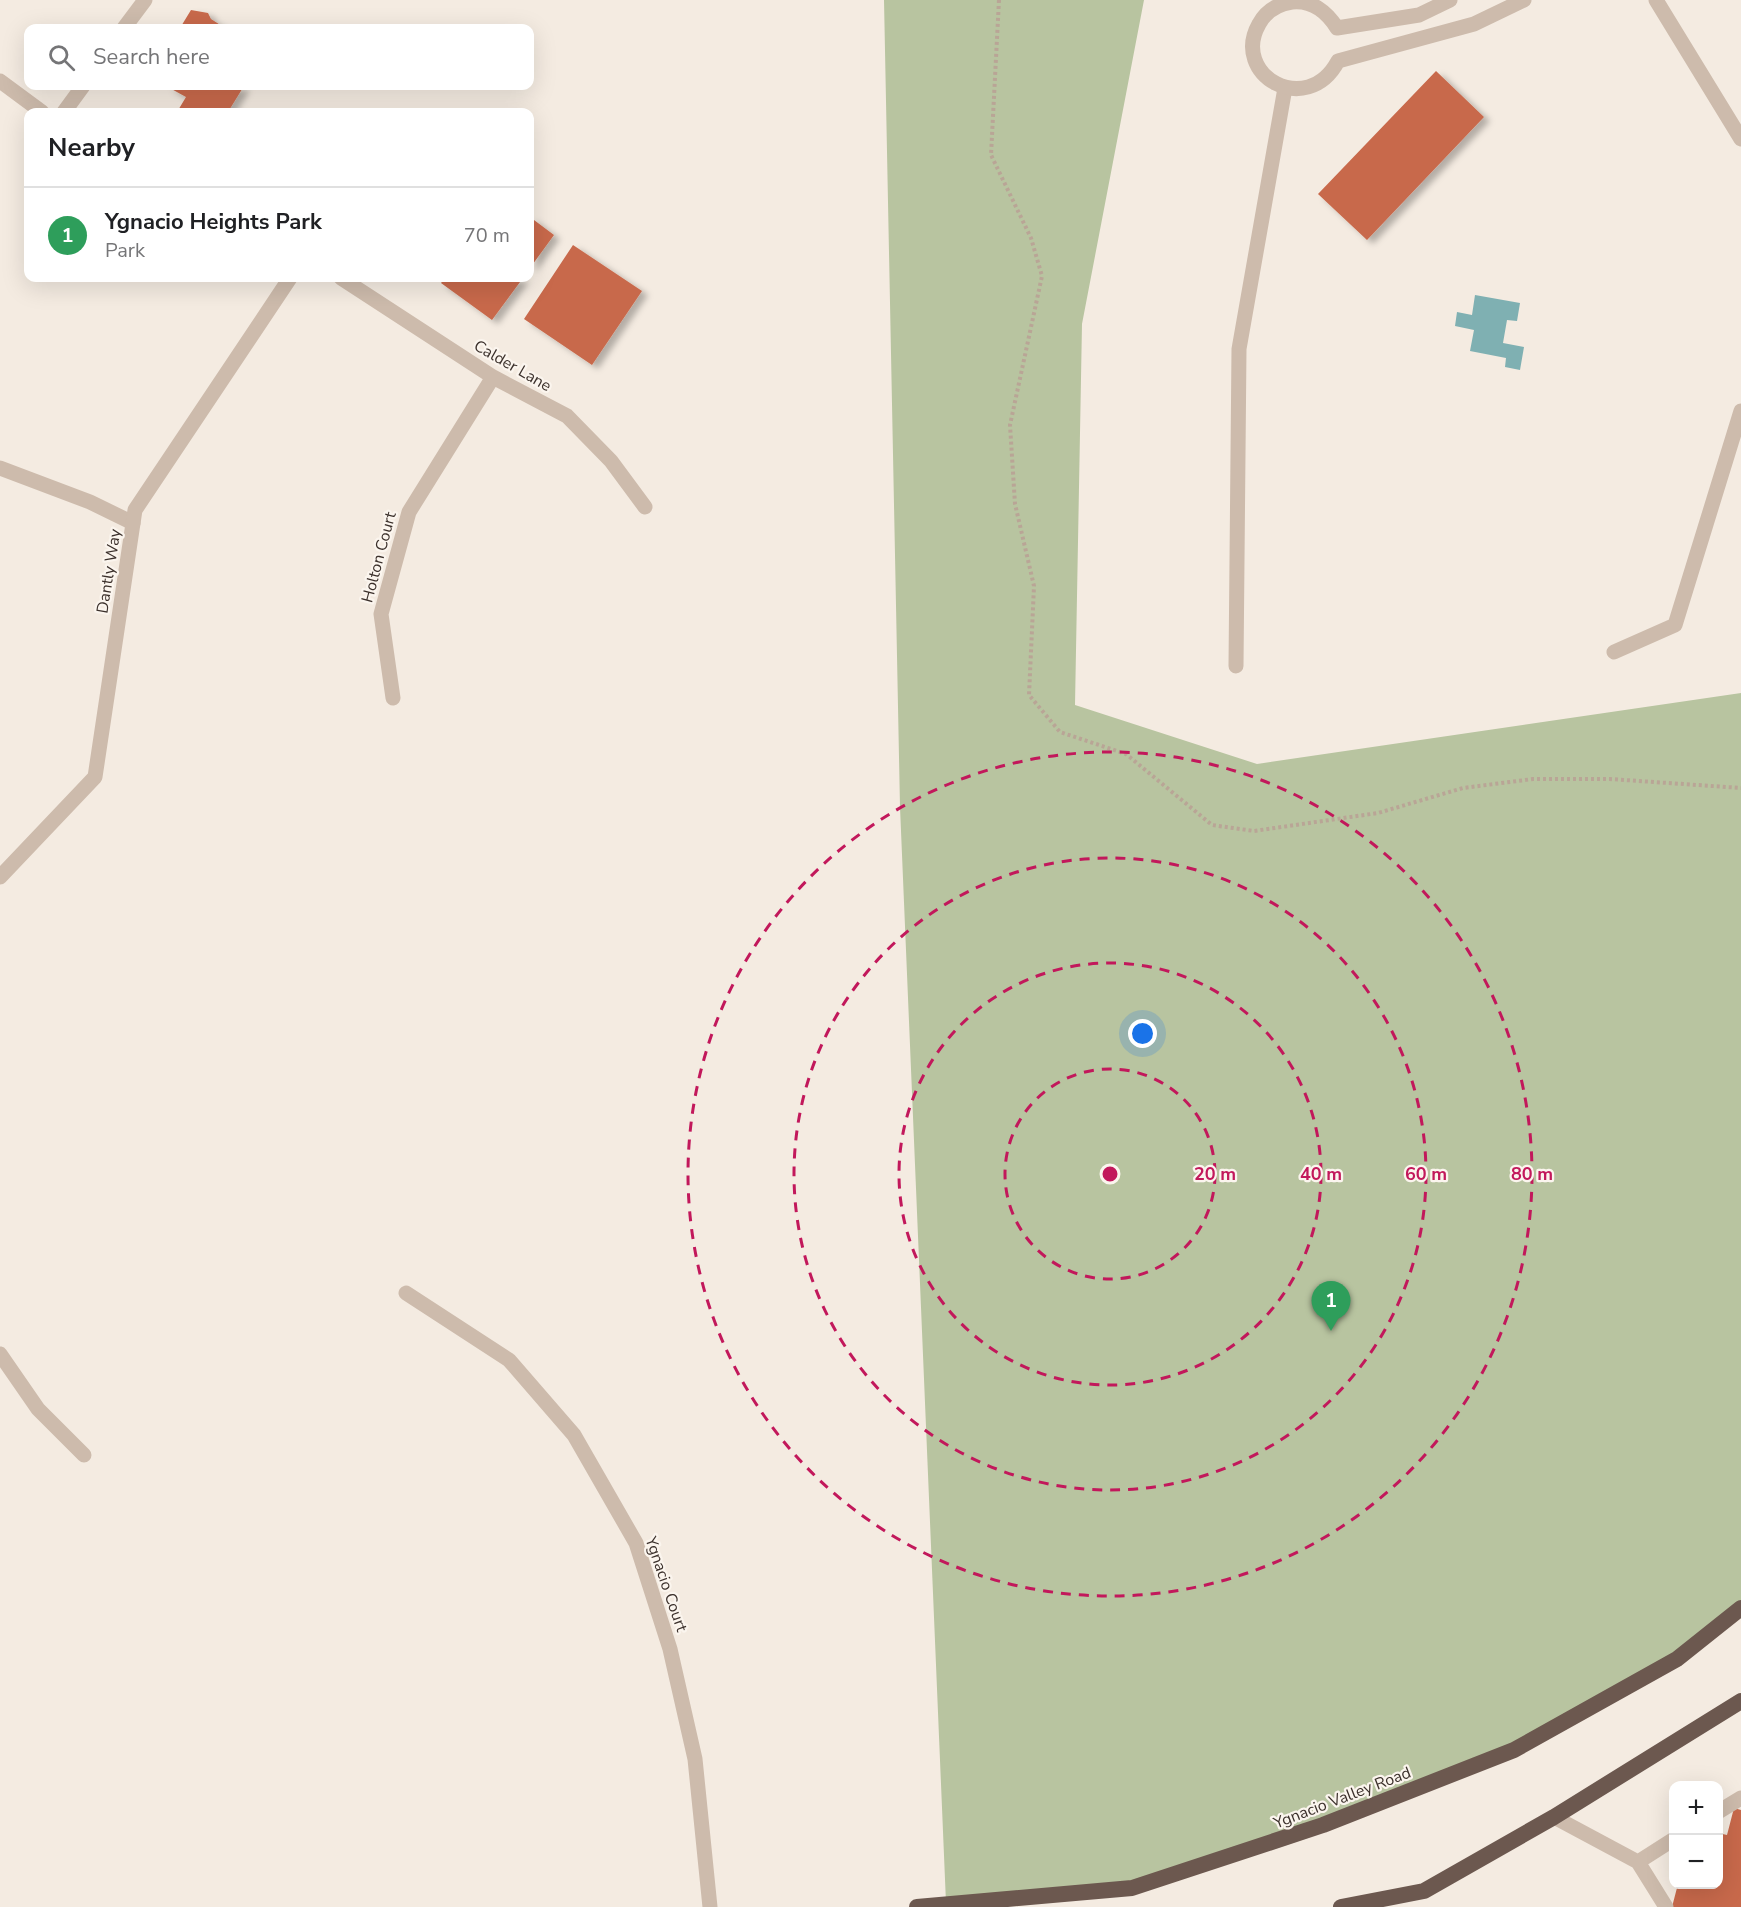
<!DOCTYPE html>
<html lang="en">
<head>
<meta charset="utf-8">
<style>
  body { margin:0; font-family:"Nunito Sans",sans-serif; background:#f2f2f2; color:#202124 }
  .controls { position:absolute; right:18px; bottom:18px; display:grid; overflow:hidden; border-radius:12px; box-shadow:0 6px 24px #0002 }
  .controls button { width:54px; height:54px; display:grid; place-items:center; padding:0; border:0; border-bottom:2px solid #e0e0e0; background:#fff; color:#202124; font:30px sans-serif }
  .you { position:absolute; left:1143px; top:1034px; width:21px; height:21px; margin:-15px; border:4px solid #fff; border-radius:50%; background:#1a73e8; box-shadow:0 0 0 9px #1a73e833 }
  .badge { display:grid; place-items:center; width:39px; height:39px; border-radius:50%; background:#1f5a5e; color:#fff; font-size:20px; font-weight:700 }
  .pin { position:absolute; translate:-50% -50px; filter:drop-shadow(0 2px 3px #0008) }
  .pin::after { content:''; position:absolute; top:32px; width:21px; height:18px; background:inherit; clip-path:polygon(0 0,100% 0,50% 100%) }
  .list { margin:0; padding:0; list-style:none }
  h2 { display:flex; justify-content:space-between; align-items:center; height:78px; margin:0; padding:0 24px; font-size:26px }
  h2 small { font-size:20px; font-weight:400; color:#757577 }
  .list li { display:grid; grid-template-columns:39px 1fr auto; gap:18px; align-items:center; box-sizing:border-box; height:96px; padding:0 24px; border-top:2px solid #e0e0e0 }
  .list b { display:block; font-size:22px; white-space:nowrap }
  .list p { margin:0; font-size:20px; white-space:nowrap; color:#757577 }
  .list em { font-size:20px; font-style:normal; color:#757577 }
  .icon { flex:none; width:33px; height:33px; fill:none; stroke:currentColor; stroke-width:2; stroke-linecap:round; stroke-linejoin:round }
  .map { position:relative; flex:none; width:1741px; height:1907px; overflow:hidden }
  .search { position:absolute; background:#fff; box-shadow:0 6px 24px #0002; left:24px; top:24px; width:510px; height:66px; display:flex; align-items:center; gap:15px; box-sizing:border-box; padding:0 21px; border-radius:12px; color:#757577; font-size:22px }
  .panel { position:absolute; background:#fff; box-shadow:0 6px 24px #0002; left:24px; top:108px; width:510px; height:174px; border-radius:12px }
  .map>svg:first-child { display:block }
  .green { fill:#b8c4a0 }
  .water { fill:#7fb0b2 }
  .building { fill:#c8694b; filter:url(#shadow) }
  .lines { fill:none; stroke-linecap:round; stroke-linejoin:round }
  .path { stroke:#b9a596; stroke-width:4; stroke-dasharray:3 3; stroke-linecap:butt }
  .service { stroke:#cdbbac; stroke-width:15 }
  .minor { stroke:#cdbbac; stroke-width:15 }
  .trunk { stroke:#6c584f; stroke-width:16 }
  .ring { fill:none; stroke:#c2185b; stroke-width:3; stroke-dasharray:10 8 }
  .labels { text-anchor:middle; stroke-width:4.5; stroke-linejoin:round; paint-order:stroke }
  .street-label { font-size:16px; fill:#3b302b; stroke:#fbf5ee }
  .centre { fill:#c2185b; stroke:#fbf5ee; stroke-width:3 }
  .ring-label { font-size:18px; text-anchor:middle; font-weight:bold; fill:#c2185b; stroke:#fbf5ee; stroke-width:4.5; stroke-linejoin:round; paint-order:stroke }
</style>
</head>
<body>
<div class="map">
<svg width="1741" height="1907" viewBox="0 0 1741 1907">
  <defs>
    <filter id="shadow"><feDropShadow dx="6" dy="4" stdDeviation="3" flood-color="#0004"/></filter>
  </defs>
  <rect width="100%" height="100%" fill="#f4ebe1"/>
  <path class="green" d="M884 0H1144L1082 324 1075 705 1257 764 1741 693V1608L1677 1659 1514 1750 1132 1888 946 1903 900 807Z"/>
  <path class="water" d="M1475 295 1520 303 1517 321 1507 320 1503 343 1524 347 1520 370 1505 367 1506 358 1470 351 1474 330 1455 326 1457 312 1472 315Z"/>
  <path class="building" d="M191 10 208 13 211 19 225 28H180Z
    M1436 71 1484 117 1367 240 1318 194Z
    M166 86H244L228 112H177L186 97Z
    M530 217 554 235 530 268Z
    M573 245 642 291 592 365 524 319Z
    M445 278H523L492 320 441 283Z
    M1734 1808 1741 1810V1907H1672L1678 1884H1718V1833L1727 1835Z"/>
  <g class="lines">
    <path class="path" d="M999 0 991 155 1031 238 1042 276 1010 425 1015 504 1034 586 1029 695 1060 732 1126 754 1212 825 1254 831 1378 813 1463 788 1533 779H1610L1741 788"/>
    <path class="service" d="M1656 0 1741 139
      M0 468 90 502 133 523
      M1614 652 1675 625 1741 411
      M1236 666 1239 349 1285 88
      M0 1354 38 1409 84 1455
      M1718 1812 1741 1798
      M1554 1817 1638 1862 1666 1907
      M1638 1862 1674 1839"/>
    <path class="minor" d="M1450 0 1419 15 1337 28C1327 12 1312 0 1292 2 1278 4 1266 11 1259 24 1230 75 1307 119 1338 61L1474 24 1524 0
      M124 28 145 0
      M0 81 42 112
      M64 112 83 86
      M341 278 493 377 567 416 611 461 645 507
      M393 698 381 614 409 512 493 377
      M0 877 95 777 135 510 290 278
      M406 1293 509 1360 574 1435 636 1543 670 1649 695 1759 710 1907"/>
    <path class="trunk" d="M917 1907 1132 1888 1323 1825 1514 1750 1677 1659 1741 1608
      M1341 1907 1424 1891 1554 1817 1741 1701"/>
  </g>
  <g class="ring">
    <circle cx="1110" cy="1174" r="105"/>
    <circle cx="1110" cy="1174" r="211"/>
    <circle cx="1110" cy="1174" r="316"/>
    <circle cx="1110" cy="1174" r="422"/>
  </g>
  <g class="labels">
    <g class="street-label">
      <text transform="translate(513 365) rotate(30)" y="6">Calder Lane</text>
      <text transform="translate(378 557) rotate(-75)" y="6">Holton Court</text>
      <text transform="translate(108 571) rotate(-81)" y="6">Dantly Way</text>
      <text transform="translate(667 1584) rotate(71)" y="6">Ygnacio Court</text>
      <text transform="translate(1342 1797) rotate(-21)" y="6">Ygnacio Valley Road</text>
    </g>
  </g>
  <circle cx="1110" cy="1174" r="9" class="centre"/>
  <g class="ring-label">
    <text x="1215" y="1180">20 m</text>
    <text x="1321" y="1180">40 m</text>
    <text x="1426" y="1180">60 m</text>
    <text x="1532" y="1180">80 m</text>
  </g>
</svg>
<div class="controls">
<button>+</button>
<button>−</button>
</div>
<div class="you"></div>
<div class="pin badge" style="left:1331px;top:1331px;background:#2e9e5b">1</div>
<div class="search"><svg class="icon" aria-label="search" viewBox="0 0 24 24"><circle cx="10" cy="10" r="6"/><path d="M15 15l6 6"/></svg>Search here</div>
<section class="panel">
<h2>Nearby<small></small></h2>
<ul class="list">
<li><span class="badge" style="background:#2e9e5b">1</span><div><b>Ygnacio Heights Park</b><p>Park</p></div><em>70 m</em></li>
</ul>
</section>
</div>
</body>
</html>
